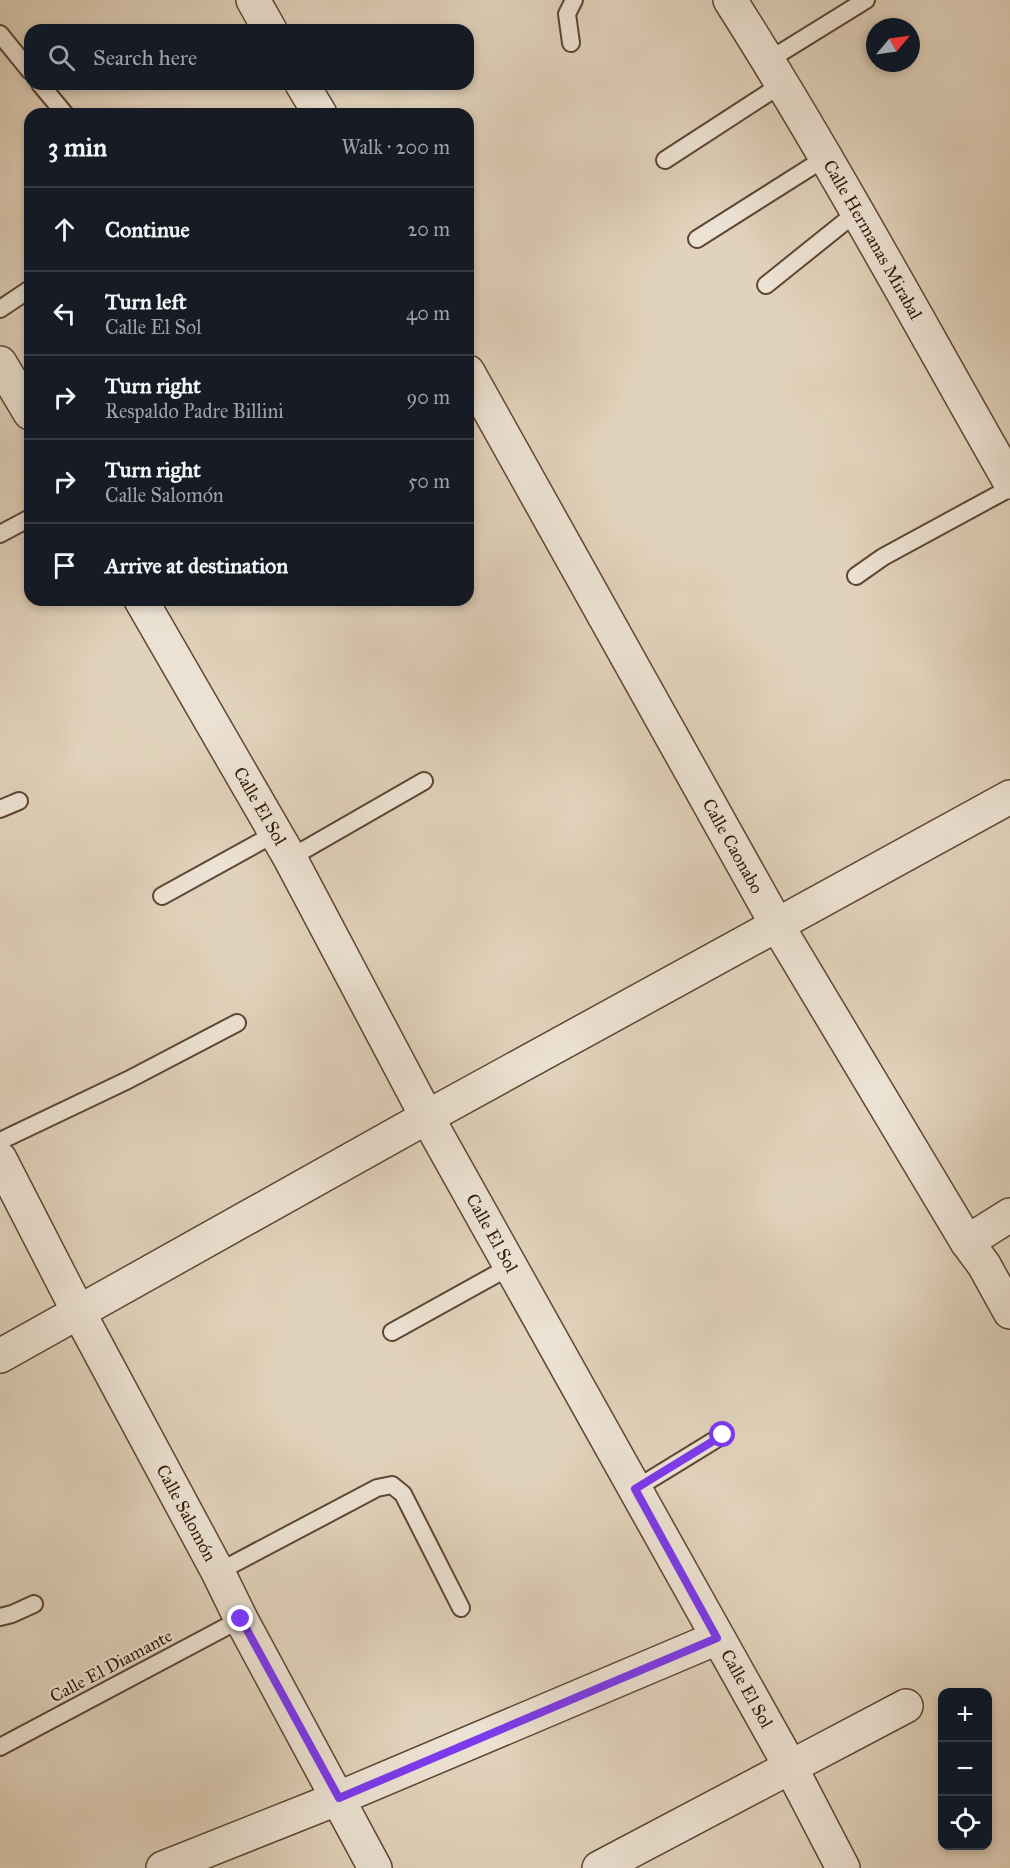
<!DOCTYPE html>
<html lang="en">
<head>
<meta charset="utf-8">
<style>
  body { margin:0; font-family:"IM FELL Great Primer",serif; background:#20242c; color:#f1f3f6 }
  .controls { position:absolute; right:18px; bottom:18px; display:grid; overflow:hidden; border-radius:12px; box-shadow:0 3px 9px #0003 }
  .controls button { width:54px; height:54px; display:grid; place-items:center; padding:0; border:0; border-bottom:2px solid #363941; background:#171b24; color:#f1f3f6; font:30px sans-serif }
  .compass { position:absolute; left:866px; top:18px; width:54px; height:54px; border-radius:50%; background:#171b24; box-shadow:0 3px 9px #0003; rotate:61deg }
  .stop { position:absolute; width:18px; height:18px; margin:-14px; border:4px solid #7c3aed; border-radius:50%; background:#fff }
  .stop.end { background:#7c3aed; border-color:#fff; box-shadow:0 2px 6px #0008 }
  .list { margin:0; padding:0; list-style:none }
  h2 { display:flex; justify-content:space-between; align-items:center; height:78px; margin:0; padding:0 24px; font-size:26px }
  h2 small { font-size:20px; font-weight:400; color:#9ea1a6 }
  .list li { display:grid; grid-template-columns:39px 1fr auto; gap:18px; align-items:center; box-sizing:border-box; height:84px; padding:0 24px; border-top:2px solid #363941 }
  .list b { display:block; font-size:22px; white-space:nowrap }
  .list p { margin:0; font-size:20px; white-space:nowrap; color:#9ea1a6 }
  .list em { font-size:20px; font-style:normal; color:#9ea1a6 }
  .icon { flex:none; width:33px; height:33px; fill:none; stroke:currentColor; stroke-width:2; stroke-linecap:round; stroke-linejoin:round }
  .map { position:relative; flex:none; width:1010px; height:1868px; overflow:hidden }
  .search { position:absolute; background:#171b24; box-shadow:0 3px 9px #0003; left:24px; top:24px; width:450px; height:66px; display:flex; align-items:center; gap:15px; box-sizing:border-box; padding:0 21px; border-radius:18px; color:#9ea1a6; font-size:22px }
  .panel { position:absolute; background:#171b24; box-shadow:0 3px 9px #0003; left:24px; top:108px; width:450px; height:498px; border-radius:18px }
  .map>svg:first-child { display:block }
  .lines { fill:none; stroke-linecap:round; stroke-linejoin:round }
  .lane-casing { stroke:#5e4633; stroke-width:20 }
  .street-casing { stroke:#5e4633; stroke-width:36 }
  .lane { stroke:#ece2d3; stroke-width:16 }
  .street { stroke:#ece2d3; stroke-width:33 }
  .route { stroke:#7c3aed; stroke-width:8 }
  .labels { text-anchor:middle; stroke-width:4.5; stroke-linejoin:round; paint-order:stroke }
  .street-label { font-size:18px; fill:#331806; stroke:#ece2d3 }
</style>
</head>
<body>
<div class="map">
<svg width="1010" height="1868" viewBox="0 0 1010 1868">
  <rect width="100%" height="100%" fill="#e1d2bb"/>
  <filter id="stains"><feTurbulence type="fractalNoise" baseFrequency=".00333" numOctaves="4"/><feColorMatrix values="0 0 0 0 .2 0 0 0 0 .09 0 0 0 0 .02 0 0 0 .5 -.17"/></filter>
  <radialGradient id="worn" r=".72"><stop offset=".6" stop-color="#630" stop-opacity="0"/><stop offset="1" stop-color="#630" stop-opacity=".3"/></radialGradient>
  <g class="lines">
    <g class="lane-casing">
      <path id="lane" d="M0 34 30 71
        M571 43 567 14 574 0
        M769 60 866 0
        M40 84 65 114
        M665 160 782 84
        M697 239 825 158
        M766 285 857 212
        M0 309 30 289
        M0 534 30 518
        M856 576 883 557 1010 488
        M0 809 19 801
        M290 858 424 781
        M162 896 276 833
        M0 1141 128 1080 237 1023
        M392 1332 511 1266
        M635 1489 723 1435
        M218 1572 377 1488 392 1485 403 1494 461 1608
        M0 1617 12 1614 34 1604
        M0 1747 241 1619"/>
    </g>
    <g class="street-casing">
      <g id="street">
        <path d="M253 0 270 30"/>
        <path id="s1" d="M730 0C830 157 918 321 1010 482"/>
        <path d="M302 84 320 114"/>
        <path d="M0 363 30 413"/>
        <path id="s2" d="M468 372 777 925 967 1242 984 1265 1010 1312"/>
        <path id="s3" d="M141 600 290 858 427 1117 790 1766 843 1868"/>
        <path id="s4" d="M0 1159 79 1313 218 1572 241 1619 375 1868"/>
        <path d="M967 1242 1010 1215"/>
        <path d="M0 1356 427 1117 1010 797"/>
        <path d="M163 1868 339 1798 717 1638"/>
        <path d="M599 1868 906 1706"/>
      </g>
    </g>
    <use href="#lane" class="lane"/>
    <use href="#street" class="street"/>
  </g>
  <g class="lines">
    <path class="route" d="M241 1619 339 1798 717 1638 635 1489 723 1435"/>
  </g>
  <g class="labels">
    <g class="street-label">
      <text dy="6" stroke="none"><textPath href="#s1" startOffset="279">Calle Hermanas Mirabal</textPath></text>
      <text dy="6" stroke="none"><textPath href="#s3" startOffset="238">Calle El Sol</textPath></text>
      <text dy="6" stroke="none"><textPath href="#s2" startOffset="543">Calle Caonabo</textPath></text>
      <text dy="6" stroke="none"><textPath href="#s3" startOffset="724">Calle El Sol</textPath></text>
      <text dy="6" stroke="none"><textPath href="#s4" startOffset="400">Calle Salomón</textPath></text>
      <text transform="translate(111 1666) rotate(-28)" y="6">Calle El Diamante</text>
      <text dy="6" stroke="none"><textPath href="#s3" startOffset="1246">Calle El Sol</textPath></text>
    </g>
  </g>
  <rect width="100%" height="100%" filter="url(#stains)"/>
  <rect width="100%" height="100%" fill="url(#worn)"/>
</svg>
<div class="controls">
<button>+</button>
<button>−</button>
<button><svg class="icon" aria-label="locate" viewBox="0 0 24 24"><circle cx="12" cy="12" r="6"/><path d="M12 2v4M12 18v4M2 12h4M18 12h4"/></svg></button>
</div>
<svg class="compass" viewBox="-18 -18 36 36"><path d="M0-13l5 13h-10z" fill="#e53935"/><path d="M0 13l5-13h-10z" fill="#9ea1a6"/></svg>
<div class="stop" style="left:723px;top:1435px"></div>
<div class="stop end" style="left:241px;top:1619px"></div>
<div class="search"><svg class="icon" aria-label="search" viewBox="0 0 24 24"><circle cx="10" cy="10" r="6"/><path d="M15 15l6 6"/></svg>Search here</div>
<section class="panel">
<h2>3 min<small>Walk · 200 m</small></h2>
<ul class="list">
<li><svg class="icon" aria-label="ahead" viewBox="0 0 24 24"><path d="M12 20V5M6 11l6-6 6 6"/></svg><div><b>Continue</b></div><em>20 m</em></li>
<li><svg class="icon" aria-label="left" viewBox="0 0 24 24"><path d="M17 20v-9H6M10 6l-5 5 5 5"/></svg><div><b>Turn left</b><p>Calle El Sol</p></div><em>40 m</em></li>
<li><svg class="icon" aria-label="right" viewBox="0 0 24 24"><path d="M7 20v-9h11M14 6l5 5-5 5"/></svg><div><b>Turn right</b><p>Respaldo Padre Billini</p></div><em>90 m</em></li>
<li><svg class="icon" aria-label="right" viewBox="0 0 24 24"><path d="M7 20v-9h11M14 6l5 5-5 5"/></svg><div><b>Turn right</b><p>Calle Salomón</p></div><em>50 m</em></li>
<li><svg class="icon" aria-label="arrive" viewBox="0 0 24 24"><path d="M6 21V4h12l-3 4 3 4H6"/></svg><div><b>Arrive at destination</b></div></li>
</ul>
</section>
</div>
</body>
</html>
